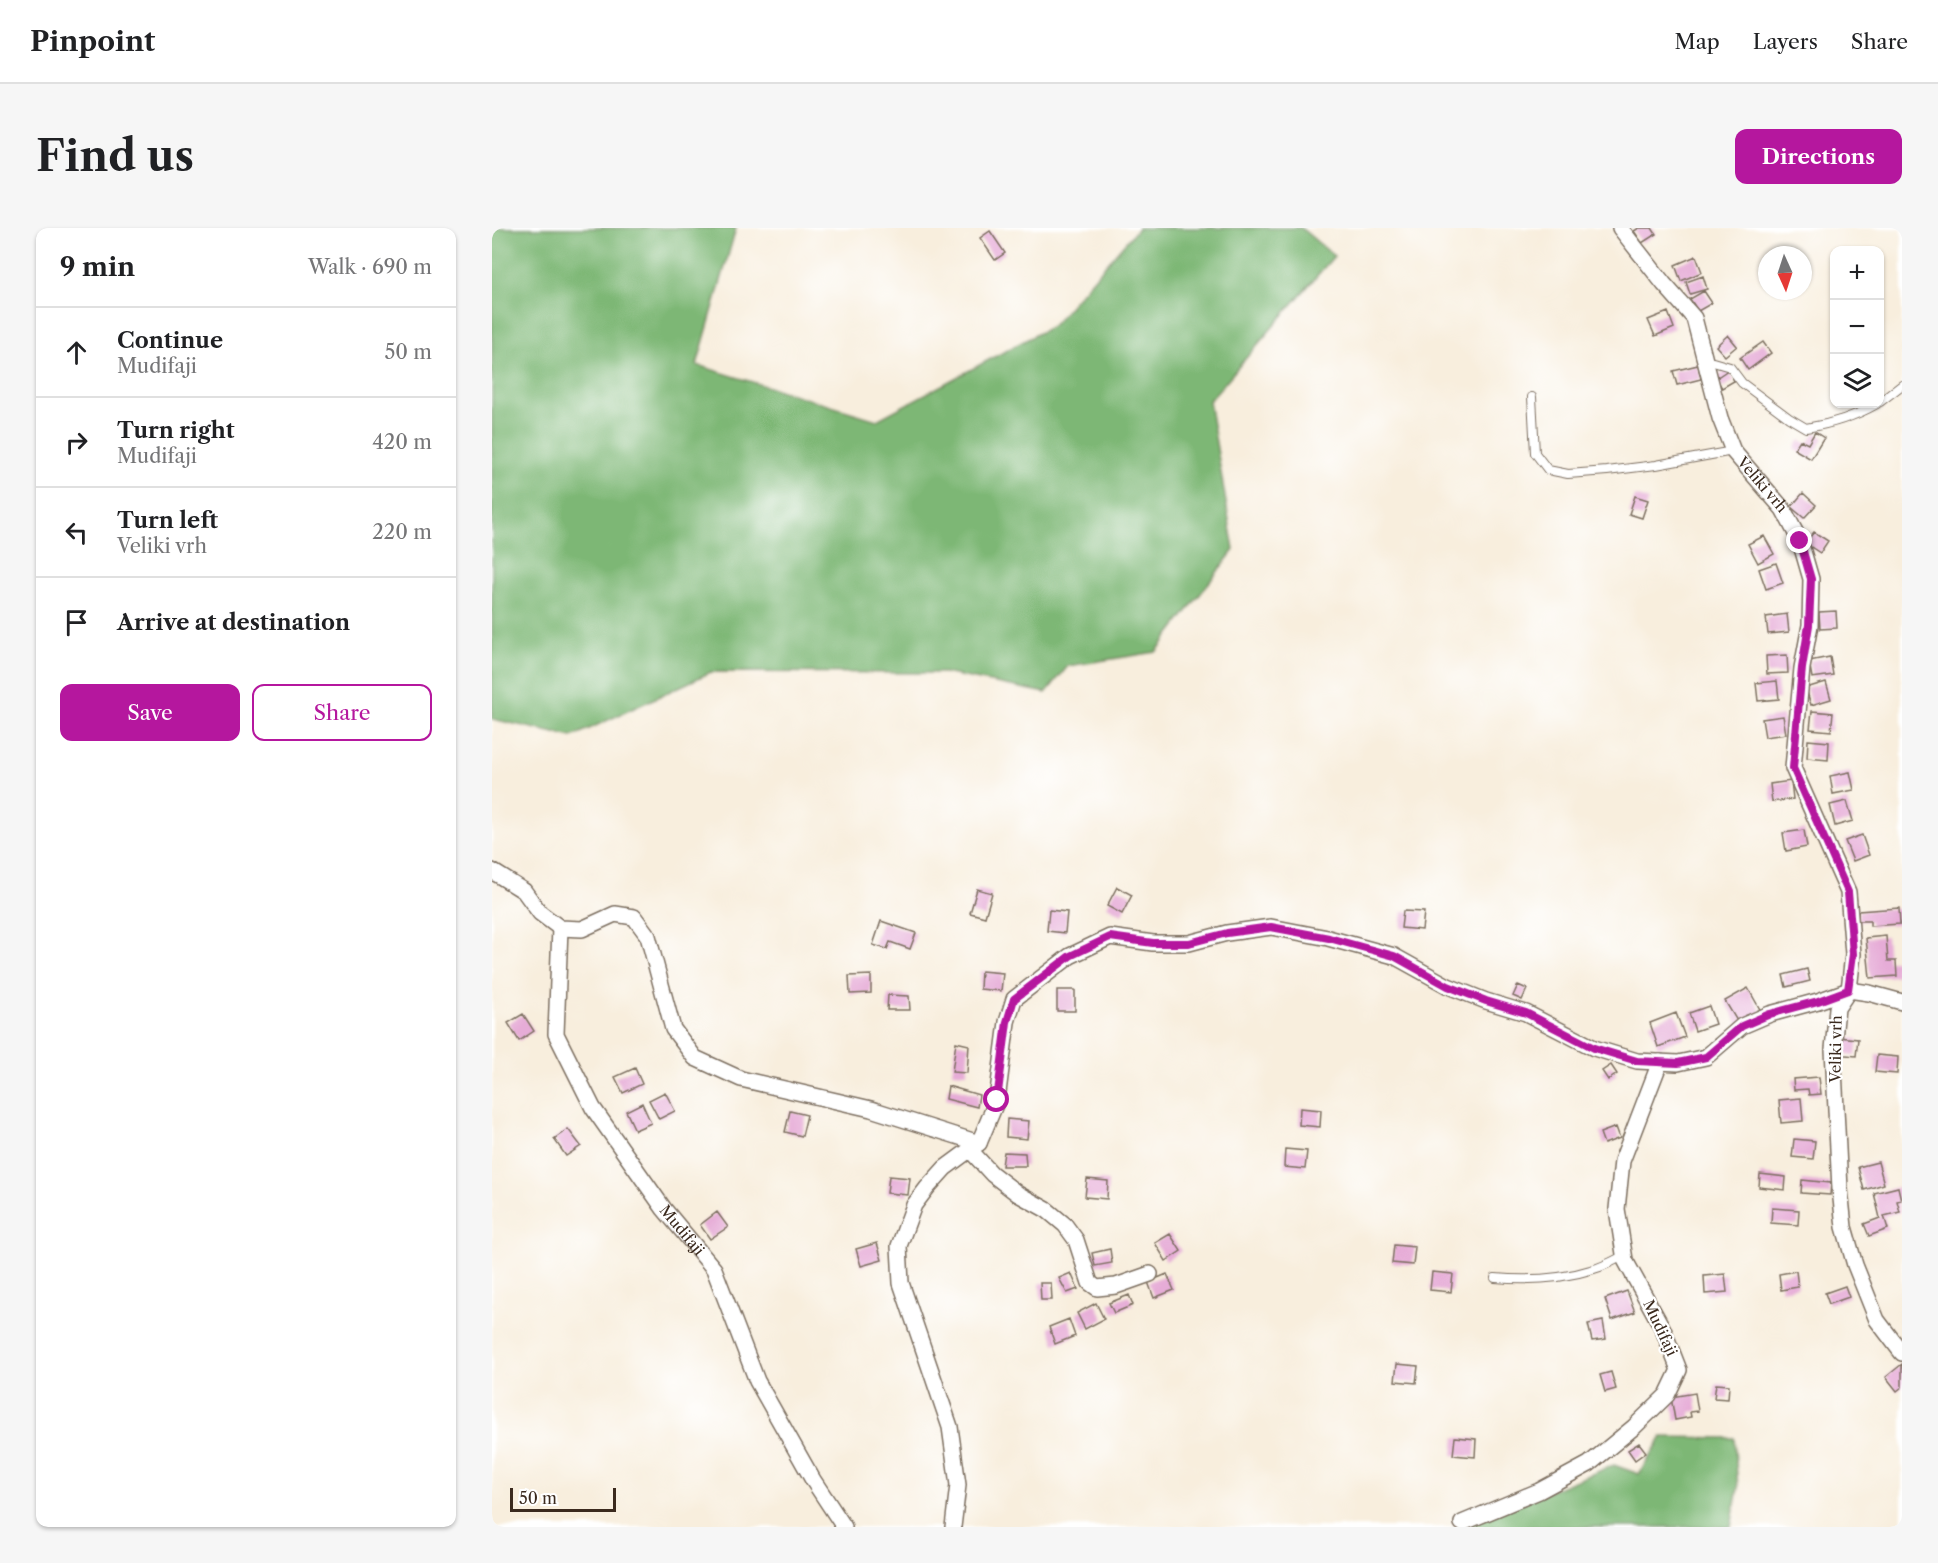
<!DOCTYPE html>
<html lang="en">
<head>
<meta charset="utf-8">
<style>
  body { margin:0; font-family:"Libre Caslon Text",serif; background:#f6f6f6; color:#202124 }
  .controls { position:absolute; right:18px; top:18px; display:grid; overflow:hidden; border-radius:12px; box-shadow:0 2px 4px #0004 }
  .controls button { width:54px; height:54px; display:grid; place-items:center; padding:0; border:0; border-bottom:2px solid #e0e0e0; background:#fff; color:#202124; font:30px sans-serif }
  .compass { position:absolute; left:1266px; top:18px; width:54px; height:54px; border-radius:50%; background:#fff; box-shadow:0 2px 4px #0004; rotate:177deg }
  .scale { position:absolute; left:18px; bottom:15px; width:106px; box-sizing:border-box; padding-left:6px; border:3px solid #3b2a1e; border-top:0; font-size:16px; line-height:21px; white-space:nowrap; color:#3b2a1e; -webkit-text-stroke:4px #fff; paint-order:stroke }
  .stop { position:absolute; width:18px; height:18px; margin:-14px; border:4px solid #b5179e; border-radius:50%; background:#fff }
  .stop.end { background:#b5179e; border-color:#fff; box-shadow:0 2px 6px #0008 }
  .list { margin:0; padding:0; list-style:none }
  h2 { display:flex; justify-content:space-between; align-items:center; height:78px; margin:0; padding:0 24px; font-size:26px }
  h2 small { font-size:20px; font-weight:400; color:#757577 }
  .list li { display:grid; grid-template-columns:39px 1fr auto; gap:18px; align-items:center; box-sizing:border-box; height:90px; padding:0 24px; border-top:2px solid #e0e0e0 }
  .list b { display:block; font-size:22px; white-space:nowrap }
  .list p { margin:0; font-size:20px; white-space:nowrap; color:#757577 }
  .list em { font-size:20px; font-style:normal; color:#757577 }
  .actions { display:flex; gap:12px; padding:18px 24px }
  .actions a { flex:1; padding:14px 0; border:2px solid #b5179e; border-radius:12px; text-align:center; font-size:21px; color:#b5179e }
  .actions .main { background:#b5179e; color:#fff }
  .icon { flex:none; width:33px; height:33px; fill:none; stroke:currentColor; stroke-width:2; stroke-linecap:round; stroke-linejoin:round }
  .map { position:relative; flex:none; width:1410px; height:1299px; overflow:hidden; border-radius:12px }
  header { display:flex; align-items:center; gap:36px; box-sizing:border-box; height:84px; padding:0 30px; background:#fff; border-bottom:2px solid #e0e0e0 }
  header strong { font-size:28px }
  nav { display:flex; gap:33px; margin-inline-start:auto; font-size:21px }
  .intro { display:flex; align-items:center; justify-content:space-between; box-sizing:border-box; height:144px; padding:0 36px }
  h1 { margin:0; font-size:42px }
  .button { padding:15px 27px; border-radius:12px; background:#b5179e; color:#fff; font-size:21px; font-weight:700 }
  main { display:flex; gap:36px; padding:0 36px }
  aside { flex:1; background:#fff; border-radius:12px; box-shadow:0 2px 4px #0004 }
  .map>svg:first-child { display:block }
  .forest { fill:#7db775; stroke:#5c704a; stroke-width:1.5 }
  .building { fill:#e6acd7 }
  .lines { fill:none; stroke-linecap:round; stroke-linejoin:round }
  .lane-casing { stroke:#7d6f61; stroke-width:10 }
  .street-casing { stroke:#7d6f61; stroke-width:18 }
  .lane { stroke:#fff; stroke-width:8 }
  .street { stroke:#fff; stroke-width:15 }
  .route { stroke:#b5179e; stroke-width:8 }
  .labels { text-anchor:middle; stroke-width:4.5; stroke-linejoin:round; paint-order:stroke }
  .street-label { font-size:15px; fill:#3b2a1e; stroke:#fff }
</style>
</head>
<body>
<header>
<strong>Pinpoint</strong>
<nav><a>Map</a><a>Layers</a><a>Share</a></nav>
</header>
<div class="intro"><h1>Find us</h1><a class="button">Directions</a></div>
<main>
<aside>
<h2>9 min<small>Walk · 690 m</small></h2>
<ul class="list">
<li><svg class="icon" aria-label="ahead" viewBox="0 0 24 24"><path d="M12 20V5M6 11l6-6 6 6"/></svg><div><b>Continue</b><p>Mudifaji</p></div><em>50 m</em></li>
<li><svg class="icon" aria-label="right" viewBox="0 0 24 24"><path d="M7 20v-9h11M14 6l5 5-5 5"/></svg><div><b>Turn right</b><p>Mudifaji</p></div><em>420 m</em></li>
<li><svg class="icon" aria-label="left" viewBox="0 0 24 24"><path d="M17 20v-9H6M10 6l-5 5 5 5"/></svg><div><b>Turn left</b><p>Veliki vrh</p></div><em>220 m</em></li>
<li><svg class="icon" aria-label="arrive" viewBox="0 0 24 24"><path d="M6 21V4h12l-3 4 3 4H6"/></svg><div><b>Arrive at destination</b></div></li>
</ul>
<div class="actions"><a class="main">Save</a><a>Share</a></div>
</aside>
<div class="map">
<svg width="1410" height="1299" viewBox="0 0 1410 1299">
  <rect width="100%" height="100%" fill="#fff"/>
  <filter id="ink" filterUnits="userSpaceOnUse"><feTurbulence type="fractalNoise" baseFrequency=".0167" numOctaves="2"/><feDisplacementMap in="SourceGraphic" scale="12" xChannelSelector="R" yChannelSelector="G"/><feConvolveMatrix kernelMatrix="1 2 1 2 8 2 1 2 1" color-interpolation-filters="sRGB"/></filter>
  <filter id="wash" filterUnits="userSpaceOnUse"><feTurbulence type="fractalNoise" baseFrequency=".008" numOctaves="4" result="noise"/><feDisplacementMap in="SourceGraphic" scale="24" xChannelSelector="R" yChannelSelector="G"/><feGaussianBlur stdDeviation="1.35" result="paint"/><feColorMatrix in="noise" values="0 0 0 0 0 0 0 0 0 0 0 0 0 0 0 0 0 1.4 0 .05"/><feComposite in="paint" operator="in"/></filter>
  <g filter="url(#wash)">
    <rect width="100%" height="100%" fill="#f8eedd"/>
    <path class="forest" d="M0 0H244L205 137 385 192 560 98 646 0H809L842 28 717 173 742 322 664 424 576 438 554 465 452 445 219 444 80 509 0 491Z
      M1170 1209 1242 1210 1246 1260 1239 1299H968L1122 1237 1147 1246Z"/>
    <g id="blocks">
      <path class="building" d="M1147 0H1160L1164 6 1150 15 1142 3Z
        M498 3 513 25 503 32 488 10Z
        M1204 28 1210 44 1189 53 1183 37Z
        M1211 48 1215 61 1198 66 1194 54Z
        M1212 63 1220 75 1206 83 1198 71Z
        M1176 84 1182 100 1163 108 1156 92Z
        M1236 107 1245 118 1233 128 1224 118Z
        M1271 114 1279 125 1256 142 1248 130Z
        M1206 137 1209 151 1185 157 1181 143Z
        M1236 142 1242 153 1230 160 1224 150Z
        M1323 204 1332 210 1319 231 1302 221 1308 212 1316 216Z
        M1311 265 1324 277 1312 290 1299 279Z
        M1143 268 1156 272 1150 290 1137 286Z
        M1322 304 1336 313 1328 325 1313 315Z
        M1272 308 1282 326 1266 335 1256 316Z
        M1284 335 1291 355 1274 361 1267 341Z
        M1344 383 1345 400 1328 401 1327 384Z
        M1295 386 1297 404 1276 406 1274 389Z
        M1295 427 1296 445 1275 446 1274 428Z
        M1338 429 1341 447 1320 450 1317 433Z
        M1285 453 1287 471 1266 473 1264 455Z
        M1334 454 1339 471 1319 477 1314 460Z
        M1320 483 1341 485 1339 503 1318 501Z
        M1291 488 1294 506 1273 509 1270 491Z
        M1316 512 1337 514 1336 532 1315 530Z
        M1358 544 1362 562 1341 566 1338 548Z
        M1299 553 1301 571 1280 574 1278 556Z
        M1355 573 1361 593 1343 598 1338 577Z
        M1312 602 1315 619 1294 623 1291 605Z
        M1370 607 1377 627 1361 633 1353 613Z
        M625 659 640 667 630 686 615 678Z
        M485 661 500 665 493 689 478 685Z
        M1407 680 1408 696 1378 698V693H1366V683Z
        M557 682 575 684 573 705 555 703Z
        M911 683 932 684 930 702 909 700Z
        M389 693 424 705 418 721 398 714 395 721 381 717Z
        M1394 708 1396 733H1404L1405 748 1378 750 1374 710Z
        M1315 741 1318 753 1294 759 1291 747Z
        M489 743 511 745 509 763 488 761Z
        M379 747V765L358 766 357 748Z
        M1026 757 1035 761 1030 772 1021 768Z
        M1256 760 1270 785 1248 798 1233 773Z
        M565 762H583V783H565Z
        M396 767 417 768 418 782H395Z
        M1217 778 1223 796 1203 803 1197 785Z
        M1184 785 1193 809 1166 819 1158 795Z
        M31 786 42 803 27 813 16 795Z
        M1345 809 1366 811 1364 828 1343 826Z
        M464 814 477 817 475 845 460 844Z
        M1385 827 1406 829 1405 846 1383 844Z
        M1119 837 1125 846 1116 852 1110 843Z
        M143 840 150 856 131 865 123 849Z
        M1327 849 1329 866 1317 867 1316 861 1302 862 1301 851Z
        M456 858 487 867 485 879 454 871Z
        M173 864 183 883 167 891 157 872Z
        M1309 870 1311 893 1289 895 1287 872Z
        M150 875 159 895 143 902 134 883Z
        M808 880 829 882 828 899 807 897Z
        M298 883 315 887 310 908 293 904Z
        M515 891 537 893 535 911 514 909Z
        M1124 899 1128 910 1112 916 1108 905Z
        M76 901 89 918 74 928 62 911Z
        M1302 911 1323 913 1321 931 1300 929Z
        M793 921 815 923 813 941 792 939Z
        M512 924 533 925 534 938H510Z
        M1386 934 1392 956 1372 962 1366 939Z
        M1268 946 1294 949 1293 962 1267 959Z
        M397 948 418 950 416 967 395 965Z
        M595 951 616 953 615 971 593 969Z
        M1310 952 1339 955 1338 967 1309 965Z
        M1406 959 1409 972 1405 973 1408 984 1392 988 1396 1001 1377 1008 1372 996 1388 990 1382 965Z
        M1280 980 1307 982 1306 997 1279 995Z
        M225 984 236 999 218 1011 208 997Z
        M678 1006 689 1023 674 1033 663 1015Z
        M385 1015 390 1032 369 1038 364 1021Z
        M902 1017 923 1019 921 1037 900 1035Z
        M618 1021 620 1035 603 1038 600 1025Z
        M1304 1043 1306 1059 1289 1062 1287 1046Z
        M940 1044 961 1046 959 1064 938 1062Z
        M579 1045 586 1061 575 1065 567 1050Z
        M675 1046 682 1062 662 1070 656 1054Z
        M1233 1046 1235 1064 1213 1066 1212 1048Z
        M548 1055H559L560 1072H549Z
        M1353 1058 1357 1069 1337 1076 1333 1065Z
        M1135 1063 1143 1084 1120 1092 1113 1071Z
        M637 1067 641 1077 622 1085 617 1075Z
        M604 1075 612 1091 593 1101 585 1085Z
        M577 1091 583 1108 563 1116 557 1099Z
        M1111 1093 1114 1111 1100 1113 1096 1096Z
        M905 1136 926 1138 924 1155 903 1153Z
        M1410 1136V1159L1405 1163 1394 1149Z
        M1119 1144 1124 1161 1113 1164 1108 1147Z
        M1224 1156 1237 1157 1236 1171 1222 1170Z
        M1203 1165 1206 1183 1198 1184 1199 1189 1183 1192 1179 1169Z
        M963 1209 984 1211 983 1229 961 1227Z
        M1147 1215 1154 1224 1143 1232 1136 1222Z"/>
    </g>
  </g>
  <g filter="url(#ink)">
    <use href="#blocks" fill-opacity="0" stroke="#7d6f61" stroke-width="1.5"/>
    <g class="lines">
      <g class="lane-casing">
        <path id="lane" d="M1214 134H1221L1238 139 1250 155 1297 190 1314 200C1340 196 1362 189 1385 176
          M1040 169 1043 225 1056 242 1076 246 1115 243 1164 237 1241 223
          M1388 174 1410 157
          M1003 1050C1036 1053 1070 1051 1102 1041 1113 1038 1123 1032 1133 1027"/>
      </g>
      <g class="street-casing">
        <g id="street">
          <path id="s1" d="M1128 0 1172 56 1202 90 1228 190 1241 223 1291 281 1308 313 1319 351 1318 397 1310 440 1301 540 1356 664 1361 726 1357 762 1345 780 1341 821 1348 961 1352 999 1363 1037 1385 1092 1410 1125"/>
          <path d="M0 643 32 663 48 685 68 700 90 701 123 686 142 689 156 708 181 801 203 830 249 851 379 881 487 915"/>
          <path id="s2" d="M68 700 64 806 101 880 172 981 222 1041 265 1153 321 1252 352 1299"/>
          <path d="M478 922 500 946 526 966 555 982 573 997 584 1012 598 1055 605 1060 624 1058 658 1046"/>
          <path d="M970 1295 1047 1263 1097 1236 1142 1199 1175 1167 1187 1142 1171 1101 1133 1032 1125 981 1130 933 1168 834"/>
          <path d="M461 1299 466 1257 458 1199 409 1055 407 1018 422 977 435 960 453 940 487 915 505 872 515 794 522 771 578 728 618 709 661 715H697L735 705 779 699 836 710 902 728 956 758 994 773 1034 785 1102 820 1145 833 1186 835 1214 829 1250 798 1278 786 1326 773 1357 762 1377 765 1410 774"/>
        </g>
      </g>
      <use href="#lane" class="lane"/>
      <use href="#street" class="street"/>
    </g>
  </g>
  <g class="lines" filter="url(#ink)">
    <path class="route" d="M505 872 515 794 522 771 578 728 618 709 661 715H697L735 705 779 699 837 710 902 728 956 758 994 773 1034 785 1102 820 1145 833 1186 835 1214 829 1250 798 1278 786 1326 773 1356 762 1361 726 1356 664 1301 540 1310 440 1317 397 1319 351 1308 313"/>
  </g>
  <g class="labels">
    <g class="street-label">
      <text dy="5" stroke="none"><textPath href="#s1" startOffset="300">Veliki vrh</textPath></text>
      <text transform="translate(1344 821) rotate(-89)" y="5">Veliki vrh</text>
      <text dy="5" stroke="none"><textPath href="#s2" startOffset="340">Mudifaji</textPath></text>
      <text transform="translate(1168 1100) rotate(65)" y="5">Mudifaji</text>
    </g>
  </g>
</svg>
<div class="controls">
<button>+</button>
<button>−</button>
<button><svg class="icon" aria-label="layers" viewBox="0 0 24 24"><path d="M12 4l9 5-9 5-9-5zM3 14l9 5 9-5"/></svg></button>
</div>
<svg class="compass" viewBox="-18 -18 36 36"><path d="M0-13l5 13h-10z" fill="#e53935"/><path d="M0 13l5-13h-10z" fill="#757577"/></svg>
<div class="scale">50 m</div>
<div class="stop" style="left:505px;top:872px"></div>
<div class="stop end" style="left:1308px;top:313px"></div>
</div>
</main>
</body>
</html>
